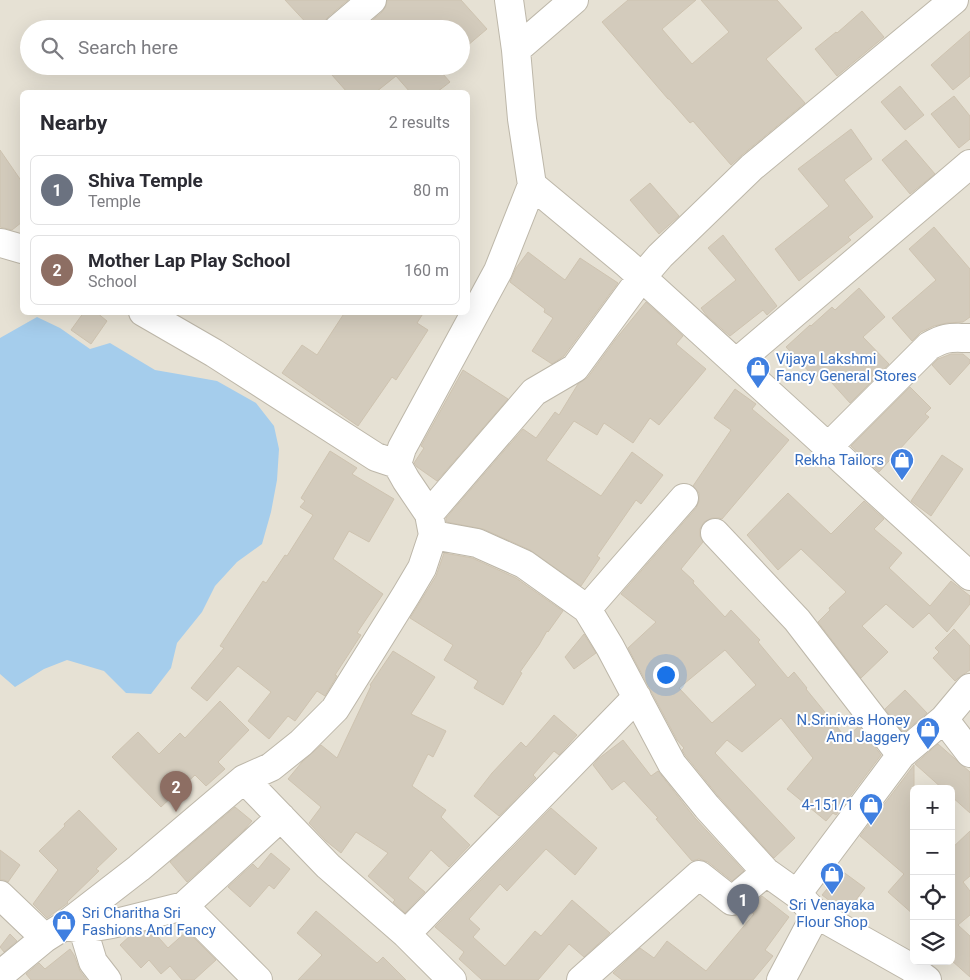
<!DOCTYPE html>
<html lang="en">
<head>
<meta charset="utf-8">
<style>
  body { margin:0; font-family:Roboto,sans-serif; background:#f7f7f7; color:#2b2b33 }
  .controls { position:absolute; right:15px; bottom:15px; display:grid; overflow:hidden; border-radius:8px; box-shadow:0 5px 20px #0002 }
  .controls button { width:45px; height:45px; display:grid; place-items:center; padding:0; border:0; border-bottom:1px solid #e1e1e2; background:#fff; color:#2b2b33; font:25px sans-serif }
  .you { position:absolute; left:665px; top:674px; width:18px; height:18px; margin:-12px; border:4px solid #fff; border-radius:50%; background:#1a73e8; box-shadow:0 0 0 8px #1a73e833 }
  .badge { display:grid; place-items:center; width:32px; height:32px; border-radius:50%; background:#7c3aed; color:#fff; font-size:16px; font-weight:700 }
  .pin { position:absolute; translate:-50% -41px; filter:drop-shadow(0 1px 2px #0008) }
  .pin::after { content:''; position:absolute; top:26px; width:18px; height:15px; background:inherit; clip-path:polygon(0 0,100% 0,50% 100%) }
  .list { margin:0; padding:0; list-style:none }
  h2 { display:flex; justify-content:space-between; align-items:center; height:65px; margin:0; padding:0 20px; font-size:21px }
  h2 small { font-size:16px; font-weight:400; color:#7c7c81 }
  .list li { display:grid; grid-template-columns:32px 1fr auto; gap:15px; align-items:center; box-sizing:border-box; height:70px; margin:0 10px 10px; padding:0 10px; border:1px solid #e1e1e2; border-radius:8px }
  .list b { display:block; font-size:19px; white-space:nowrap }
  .list p { margin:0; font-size:16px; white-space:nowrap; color:#7c7c81 }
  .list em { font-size:16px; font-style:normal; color:#7c7c81 }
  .icon { flex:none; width:28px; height:28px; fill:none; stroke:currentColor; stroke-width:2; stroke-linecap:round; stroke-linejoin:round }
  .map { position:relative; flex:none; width:970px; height:980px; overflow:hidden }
  .search { position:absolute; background:#fff; box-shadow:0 5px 20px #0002; left:20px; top:20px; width:450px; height:55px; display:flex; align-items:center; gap:12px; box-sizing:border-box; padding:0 18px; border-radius:28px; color:#7c7c81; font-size:19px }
  .panel { position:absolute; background:#fff; box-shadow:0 5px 20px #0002; left:20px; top:90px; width:450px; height:225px; border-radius:8px }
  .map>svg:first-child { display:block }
  .residential { fill:#e6e1d4; fill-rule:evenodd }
  .water { fill:#a5cdec }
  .building { fill:#d3cbbc; stroke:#cec3b0; fill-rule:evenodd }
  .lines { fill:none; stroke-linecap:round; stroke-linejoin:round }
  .minor-casing { stroke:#bdb7a9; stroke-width:30 }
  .minor { stroke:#fff; stroke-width:28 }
  .labels { text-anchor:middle; stroke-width:4; stroke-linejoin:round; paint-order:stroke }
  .shop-label { font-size:15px; fill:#366cbe; stroke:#fff; text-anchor:end }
</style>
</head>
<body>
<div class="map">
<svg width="970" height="980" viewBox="0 0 970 980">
  <rect width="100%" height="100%" fill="#f2efe6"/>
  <path class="residential" d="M0 0H970V980H0ZM29 29H461V66H29ZM22 92H468V312H22ZM914 789H951V961H914Z"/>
  <path class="water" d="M37 317 60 328 90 349 110 343 155 370 178 374 217 381 256 403 274 426 279 449 277 480 271 512 262 544 237 562 215 586 202 612 177 643 171 668 151 694 126 693 104 671 67 660 44 669 15 687 0 674V338Z"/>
  <path class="building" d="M285 0H348L328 17 324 23 323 29H312Z
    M387 0H461L487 29 461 51V29H362L382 12 386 6Z
    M628 0H696L662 29 692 64 729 32 701 0H777L802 28 766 59 805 103 742 155 731 165 693 121 690 123 669 99H668L602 22Z
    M862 11 884 37 837 76 815 49 836 32 837 33Z
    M970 31V76L953 90 931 65Z
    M324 66H436L450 82 437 92H410L396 76 376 92H347Z
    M900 86 924 115 905 130 881 102Z
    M954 96 970 116V139L959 148 931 114Z
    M851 129 872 159 844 180 873 217 848 237 851 240 799 281 775 249 829 206 798 169Z
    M906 140 935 174 910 194 882 160Z
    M0 150 22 182V222L12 230 0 227Z
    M650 183 679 216 659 234 630 200Z
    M934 227 970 269V317L963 322 947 323 934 326 921 332 912 341 892 318 936 280 909 249Z
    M723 235 777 306 767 315 763 310 730 336 707 316 701 308 736 280 708 248Z
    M528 252 565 280 580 258 618 283 564 356 552 364 532 351 553 318 544 312 545 309 510 282 516 268Z
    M859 288 885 317 863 337 889 364 850 403 822 372 815 378 786 347 810 325 811 326 832 307 835 310Z
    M646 302 683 336 676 344 706 369 659 425 650 418 633 443 604 423 597 435 574 421 546 460 601 496 632 452 663 475 641 504 636 500 597 556 600 558 581 586 530 550 483 529 446 522V518L523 429 536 438 555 412 559 415 578 384 588 377 615 340Z
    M84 312H96L107 321 91 344 71 330Z
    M345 312H424L417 323 428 330 396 380 392 377 358 426 282 373 302 345 317 355Z
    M951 354H963L970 360V363L950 385 932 365 938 359Z
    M463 370 508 399 437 481 417 467 414 463 424 448 421 446Z
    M910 387 931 408 925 414 929 417 879 472 851 446Z
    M735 389 756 404 752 409 789 440 722 519 719 518H712L704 522 700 529V536L703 542 681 569 694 581 693 583 725 617 731 610 760 640 758 642 788 678 794 672 807 688 806 689 846 738 859 726 881 755 836 815 833 813 826 821 787 789 813 758 781 718 742 752 727 740 715 753 795 838 774 858 719 797 685 755 682 750 684 748 677 740 628 648 656 622 621 594 696 508 699 501V493L693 486 731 430 714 418ZM725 650 756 685 712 723 679 688Z
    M330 451 357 468 352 474 394 499 369 542 349 531 333 559 383 594 357 633 361 635 335 675 337 676 325 696 317 691 295 721 288 716 269 739 248 721 271 692 238 666 207 701 191 688 224 648 220 646 263 581 266 583 285 555 287 556 313 515 300 507 305 501 301 498Z
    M942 455 963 469 931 516 911 501Z
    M788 493 831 534 864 501 884 519 874 529 902 553 889 568 930 606 951 581 970 596V604L947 632 929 613 913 628 886 604 862 626 888 652 861 678 818 622 830 610 829 608 846 592 801 549 778 570 747 535Z
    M444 553 472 558 516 578 563 611 548 632 547 631 539 645 520 672 522 673 503 705 474 688 478 681 444 660 453 645 410 618 436 576Z
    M954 629 970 646V670L958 678 955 681 933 658 939 652 935 648Z
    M584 634 596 653 574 669 565 657Z
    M393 651 435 677 411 714 446 731 433 757 428 754 412 786 446 810 441 817 470 845 449 867 431 850 408 878 425 892 405 913 393 902 395 900 368 876 388 853 356 832 341 853 326 841 309 823 321 807 288 779 302 762 321 745 337 758 371 686 370 685Z
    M905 690 927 713 903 733 885 709Z
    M220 701 249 730 218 762 225 769 206 786 195 775 161 807 112 757 138 732 159 754 180 733 185 738Z
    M554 715 577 735 559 755 554 751 533 775 536 778 499 816 474 796 492 773 521 742 526 747Z
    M623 740 651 776 658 771 695 818 744 871 732 881 708 862 699 859 692 861 656 819 658 818 624 781 612 790 593 765 598 759Z
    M938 744 970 772V813L951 796V789H943L915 764Z
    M914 765V915L888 892 904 874 860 836Z
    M235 807 252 821 245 829 187 882 170 862Z
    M551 808 597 848 575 875 546 849 507 891 500 884 469 919 480 929 473 937 505 966 535 931 541 936 572 900 610 933 584 957 569 944 538 980H482L459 959 464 952 435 927Z
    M79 810 117 849 96 869 99 871 67 902 68 903 47 918 33 904 58 870 39 851 65 826 64 824Z
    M970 831V876L963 882 970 891V915L958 925 970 936V977L951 960V849Z
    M0 850 20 865 8 882 4 880H0Z
    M271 853 290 869 274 889 269 885 250 907 228 887 253 864 258 869Z
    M842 871 865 888 846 913 822 895Z
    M762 896 789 917 765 950 773 956 753 980H622L613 973 640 948 654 958 667 941 706 971 754 914 747 909Z
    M316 911 377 963 383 957 406 980H298L322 955 297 933Z
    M152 930 168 948 187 931 216 960 194 980H182L170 966 161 974 149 960 141 968 120 945 131 935Z
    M10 934 17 941 4 952 0 947Z
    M70 949 74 955 80 971 87 980H31L26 974 39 963 45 969Z"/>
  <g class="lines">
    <g class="minor-casing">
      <path id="minor" d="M338 29 372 0
        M516 50 574 0
        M532 185 626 263 970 576
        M0 243H1L22 249
        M143 312 214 353 376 457 397 464
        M736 363 970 164
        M828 447 929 346C947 336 950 338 970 338
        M429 514 534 392 575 368 641 278 660 256 752 167 954 0
        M715 533 797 620 901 755
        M433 535 477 543 524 564 587 609 610 647 672 764 707 807 766 872 797 894 816 914 910 967 927 980
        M587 609 684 498
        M944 719 970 753
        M244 779 328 866 406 934 452 980
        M797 894 901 755 944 719 970 688
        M0 895 45 938
        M64 926 83 929 112 924 184 906
        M83 929 93 962 107 980
        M406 934 637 697
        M0 975 45 938 64 926 139 868 244 779 271 767 301 743 335 709 406 595 422 568 433 535 429 514 406 480 397 464 402 448 498 271 532 185 522 119 516 50 509 0
        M258 980 184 906 281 817
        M581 980 699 875 732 901 766 872
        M781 980 816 914"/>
    </g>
    <use href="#minor" class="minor"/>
  </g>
  <defs>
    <g id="shop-pin" transform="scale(1.25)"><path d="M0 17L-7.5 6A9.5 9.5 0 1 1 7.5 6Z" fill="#3f7fe0" stroke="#fff"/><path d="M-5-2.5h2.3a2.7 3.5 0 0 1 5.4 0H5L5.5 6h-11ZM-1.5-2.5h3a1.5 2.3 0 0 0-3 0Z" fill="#fff"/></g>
  </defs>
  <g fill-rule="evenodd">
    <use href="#shop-pin" x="758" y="368"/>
    <use href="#shop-pin" x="902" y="460"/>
    <use href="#shop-pin" x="928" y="729"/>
    <use href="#shop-pin" x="871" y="805"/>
    <use href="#shop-pin" x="832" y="874"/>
    <use href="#shop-pin" x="64" y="922"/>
  </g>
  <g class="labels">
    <g class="shop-label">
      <text x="776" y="364" text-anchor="start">Vijaya Lakshmi<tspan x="776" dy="17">Fancy General Stores</tspan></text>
      <text x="884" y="465">Rekha Tailors</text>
      <text x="910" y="725">N.Srinivas Honey<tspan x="910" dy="17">And Jaggery</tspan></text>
      <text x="854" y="810">4-151/1</text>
      <text x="832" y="910" text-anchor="middle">Sri Venayaka<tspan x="832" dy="17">Flour Shop</tspan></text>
      <text x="82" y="918" text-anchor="start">Sri Charitha Sri<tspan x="82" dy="17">Fashions And Fancy</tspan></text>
    </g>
  </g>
</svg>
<div class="controls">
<button>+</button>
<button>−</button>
<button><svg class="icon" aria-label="locate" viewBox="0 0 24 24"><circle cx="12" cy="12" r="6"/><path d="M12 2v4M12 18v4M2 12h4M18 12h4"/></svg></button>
<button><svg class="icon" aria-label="layers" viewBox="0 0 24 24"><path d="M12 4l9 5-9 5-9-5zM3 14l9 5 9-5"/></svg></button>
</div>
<div class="you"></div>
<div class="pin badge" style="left:743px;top:925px;background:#6b7280">1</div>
<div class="pin badge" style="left:176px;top:812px;background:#8d6e63">2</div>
<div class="search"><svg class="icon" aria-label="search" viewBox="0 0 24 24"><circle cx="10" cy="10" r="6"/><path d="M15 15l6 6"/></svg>Search here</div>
<section class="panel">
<h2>Nearby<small>2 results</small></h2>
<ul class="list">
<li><span class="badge" style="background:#6b7280">1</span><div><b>Shiva Temple</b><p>Temple</p></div><em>80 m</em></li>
<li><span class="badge" style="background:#8d6e63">2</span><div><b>Mother Lap Play School</b><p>School</p></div><em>160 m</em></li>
</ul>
</section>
</div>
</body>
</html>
